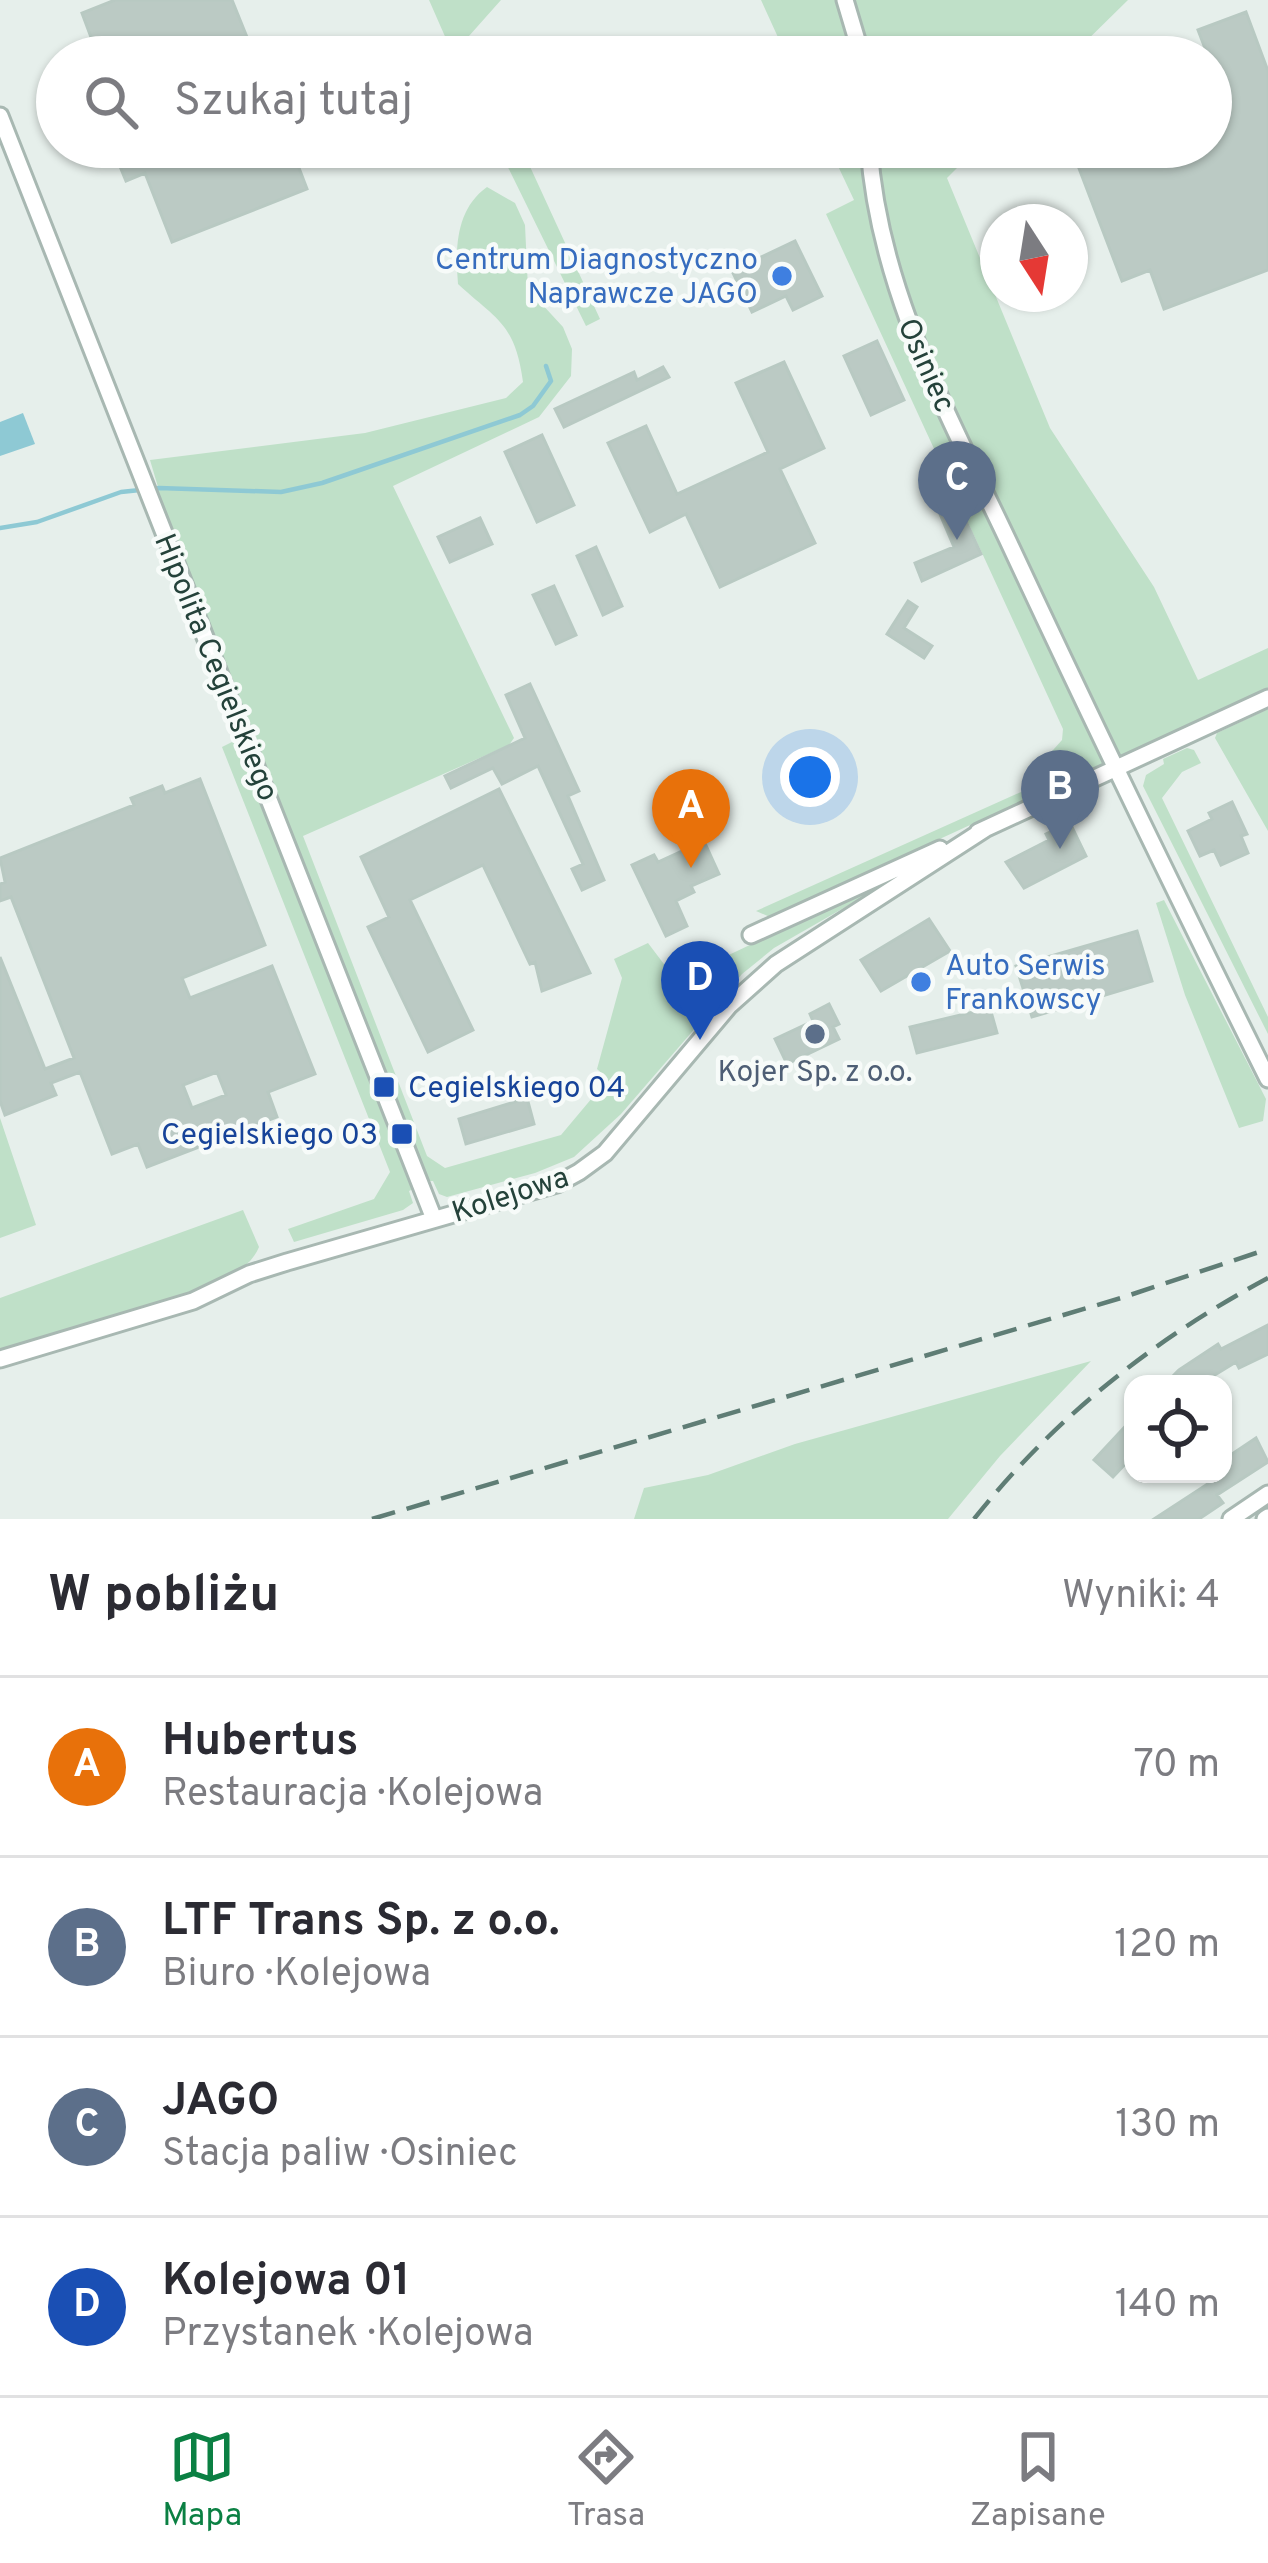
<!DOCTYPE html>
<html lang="pl">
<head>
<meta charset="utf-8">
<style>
  body { margin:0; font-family:Overpass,sans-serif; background:#f2f2f3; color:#2b2b33 }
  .controls { position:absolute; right:36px; bottom:36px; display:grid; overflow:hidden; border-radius:24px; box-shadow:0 3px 9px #0004 }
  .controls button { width:108px; height:108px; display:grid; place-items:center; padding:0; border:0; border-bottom:3px solid #e1e1e2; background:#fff; color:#2b2b33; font:60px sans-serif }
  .compass { position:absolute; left:980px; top:204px; width:108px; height:108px; border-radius:50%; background:#fff; box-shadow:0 3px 9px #0004; rotate:168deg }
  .you { position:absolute; left:810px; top:777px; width:42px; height:42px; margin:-30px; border:9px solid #fff; border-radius:50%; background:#1a73e8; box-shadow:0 0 0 18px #1a73e833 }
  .badge { display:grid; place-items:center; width:78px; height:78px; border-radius:50%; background:#0b8043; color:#fff; font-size:39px; font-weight:700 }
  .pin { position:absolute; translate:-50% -99px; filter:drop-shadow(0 3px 6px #0008) }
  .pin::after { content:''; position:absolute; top:63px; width:42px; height:36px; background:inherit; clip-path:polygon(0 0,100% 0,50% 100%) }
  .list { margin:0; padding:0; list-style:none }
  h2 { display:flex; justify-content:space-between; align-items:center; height:156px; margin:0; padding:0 48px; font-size:51px }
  h2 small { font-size:39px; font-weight:400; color:#7c7c81 }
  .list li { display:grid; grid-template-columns:78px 1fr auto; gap:36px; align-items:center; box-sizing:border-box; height:180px; padding:0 48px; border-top:3px solid #e1e1e2 }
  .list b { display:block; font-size:45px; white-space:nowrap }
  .list p { margin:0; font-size:39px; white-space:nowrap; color:#7c7c81 }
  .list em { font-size:39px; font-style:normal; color:#7c7c81 }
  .icon { flex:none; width:66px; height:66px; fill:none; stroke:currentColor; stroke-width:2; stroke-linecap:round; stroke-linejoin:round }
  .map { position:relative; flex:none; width:1268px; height:1519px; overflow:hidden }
  .search { position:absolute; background:#fff; box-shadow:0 3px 9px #0004; left:36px; right:36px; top:36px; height:132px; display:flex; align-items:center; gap:30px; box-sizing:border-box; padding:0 42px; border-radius:66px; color:#7c7c81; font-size:45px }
  .sheet { height:876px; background:#fff }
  nav { display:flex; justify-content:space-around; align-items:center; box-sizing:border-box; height:168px; border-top:3px solid #e1e1e2; background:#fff; font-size:33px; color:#7c7c81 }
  nav a { display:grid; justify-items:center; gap:6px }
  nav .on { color:#0b8043 }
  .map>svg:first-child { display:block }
  .green { fill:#bfe0c8 }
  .water { fill:#8ec9d4 }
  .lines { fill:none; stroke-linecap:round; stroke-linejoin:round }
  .stream { stroke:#8ec9d4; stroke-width:4.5 }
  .building { fill:#bbcac4; stroke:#b8c9c2; stroke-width:3; fill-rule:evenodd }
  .minor-casing { stroke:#a8b8b2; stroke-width:21 }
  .minor { stroke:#fff; stroke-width:15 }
  .rail { stroke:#5f7d75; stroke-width:4.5; stroke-dasharray:24 12; stroke-linecap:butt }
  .shop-dot { fill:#3f7fe0; stroke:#f7fbf9; stroke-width:4.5 }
  .service-dot { fill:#5c6f8a; stroke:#f7fbf9; stroke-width:4.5 }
  .transit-dot { fill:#1a4fb4; stroke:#f7fbf9; stroke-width:4.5 }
  .labels { text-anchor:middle; stroke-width:9; stroke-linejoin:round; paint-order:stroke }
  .shop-label { font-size:30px; fill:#366cbe; stroke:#f7fbf9; text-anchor:end }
  .street-label { font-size:30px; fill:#24423a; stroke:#f7fbf9 }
  .service-label { font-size:30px; fill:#4e5e75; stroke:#f7fbf9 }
  .transit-label { font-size:30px; fill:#164399; stroke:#f7fbf9; text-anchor:start }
</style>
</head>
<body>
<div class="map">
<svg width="1268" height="1519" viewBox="0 0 1268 1519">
  <rect width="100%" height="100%" fill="#e6efeb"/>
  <path class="green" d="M429 0H501L469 36 479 57H454Z
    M761 0H1128L1070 57H787Z
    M498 147H521L600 319 586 326Z
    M829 147H978L947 178 1050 428 1154 587 1198 680 1268 648V688L770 917 756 911 1050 779 1045 759 1062 740 1063 729 826 214 854 200Z
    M487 187 515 203 525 225 528 289 563 327 572 349 571 376 539 417 393 486 514 738 509 745 303 836 427 1156 445 1168 561 1135 608 1079 597 1069 622 978 614 959 648 943 676 980 876 885 875 890 774 948 742 974 621 1114 574 1157 535 1173 447 1197 439 1194 433 1181H427L392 1090 394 1088 389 1084 152 488 158 487 150 460 365 433 506 398 523 382C515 323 497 320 458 284 455 248 456 209 487 187Z
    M1268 709V831L1215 738 1217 733Z
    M238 739 415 1188 409 1191 413 1203 403 1210 294 1242 288 1229 374 1199 390 1172 222 747Z
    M1187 748 1194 750 1201 763 1182 772 1162 798 1268 1017V1034L1143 786 1146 775 1164 764 1163 759Z
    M1164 900 1266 1099 1263 1121 1239 1128 1185 995 1156 903Z
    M0 1118 36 1225 0 1238Z
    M243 1210 259 1247C249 1272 218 1281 195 1291L0 1349V1298Z
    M1091 1361 1000 1456 948 1519H634L644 1488 708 1475 795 1444Z"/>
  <path class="water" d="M23 413 35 444 0 456V422Z"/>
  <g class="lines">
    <path class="stream" d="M0 528 37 522 121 492 159 488 281 492 322 483 520 415 533 406 551 381 546 366"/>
  </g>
  <path class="building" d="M115 0H232L255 57H74L95 48 82 13Z
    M1246 12 1268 71V270L1164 309 1150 270 1122 281 1072 150 1211 147V98L1222 93 1198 30Z
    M112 147H291L307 189 172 242 145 173 126 181Z
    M795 241 822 296 793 310 786 296 752 312 732 271Z
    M877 341 904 400 871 415 844 356Z
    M784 362 824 448 780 469 815 543 720 587 686 514 650 532 608 443 646 426 677 494 768 452 736 383Z
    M663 367 669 377 564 427 555 409 634 372 637 380Z
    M542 435 574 505 537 522 505 452Z
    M959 506 981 554 922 581 915 563 954 547 940 514Z
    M480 518 492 544 450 562 438 537Z
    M596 547 622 606 603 615 577 556Z
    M554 586 576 635 556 644 533 595Z
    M908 601 917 607 904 628 932 646 924 658 887 634Z
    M530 684 579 791 568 796 604 880 582 890 572 869 583 864 538 766 502 784 493 768 451 788 445 776 525 738 506 695Z
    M200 779 265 945 182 978 190 998 272 966 315 1074 268 1092 277 1117 147 1167 138 1144 112 1154 80 1072 51 1083 56 1095 5 1115 0 1101V957L45 1069 74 1058 11 897 0 901V884L5 882 0 858 134 805 131 798 162 786 165 793ZM217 1072 226 1095 192 1108 183 1085Z
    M499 789 590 973 542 991 535 962 530 964 483 865 410 900 473 1030 428 1052 368 927 389 917 361 857Z
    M1232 802 1247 834 1241 836 1248 853 1221 865 1214 850 1200 856 1188 831 1212 819 1209 813Z
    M1070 823 1086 856 1024 888 1006 862 1049 840 1046 834Z
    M704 841 719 874 691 886 694 892 676 901 687 926 666 936 632 865 654 855 658 862Z
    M929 919 950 951 881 991 861 960Z
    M1137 931 1152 981 1032 1017 1016 966Z
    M829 1004 839 1024 833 1027 839 1039 787 1064 775 1039 813 1021 810 1014Z
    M990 1008 997 1033 917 1053 910 1027Z
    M527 1098 534 1124 466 1144 459 1119Z
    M1268 1325V1354L1239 1368 1236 1362 1200 1384H1165L1179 1370 1218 1344 1221 1349Z
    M1133 1418V1456L1113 1477 1094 1460Z
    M1256 1438 1268 1462 1217 1495 1223 1503 1199 1519H1154L1223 1474V1460Z"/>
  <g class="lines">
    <g class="minor-casing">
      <path id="minor" d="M845 0 862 57
        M0 116 434 1219
        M869 147C879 292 950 417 1011 547 1094 725 1180 902 1268 1079
        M978 832 1268 698
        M751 935 940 849
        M0 1359 193 1301 249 1274 287 1262 557 1184 579 1172 605 1153 729 1006 776 964 985 829
        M1231 1519 1268 1494
        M1265 1519 1268 1517"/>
    </g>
    <use href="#minor" class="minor"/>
    <path class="rail" d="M372 1519 1121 1298 1268 1249
      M974 1519C1055 1417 1154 1339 1268 1278"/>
  </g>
  <g class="shop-dot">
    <circle cx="782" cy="276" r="12"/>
    <circle cx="921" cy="982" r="12"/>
  </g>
  <circle class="service-dot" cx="815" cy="1034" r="12"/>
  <g class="transit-dot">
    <rect x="372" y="1075" width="24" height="24" rx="6"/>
    <rect x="390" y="1122" width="24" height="24" rx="6"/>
  </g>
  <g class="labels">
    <g class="shop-label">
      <text x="758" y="269">Centrum Diagnostyczno<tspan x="758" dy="34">Naprawcze JAGO</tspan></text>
      <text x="945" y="975" text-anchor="start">Auto Serwis<tspan x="945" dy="34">Frankowscy</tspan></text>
    </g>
    <g class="street-label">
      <text transform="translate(927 365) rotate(66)" y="10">Osiniec</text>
      <text transform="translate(217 667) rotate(68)" y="10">Hipolita Cegielskiego</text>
      <text transform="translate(510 1194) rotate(-18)" y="10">Kolejowa</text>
    </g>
    <g class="service-label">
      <text x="815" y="1081">Kojer Sp. z o.o.</text>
    </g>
    <g class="transit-label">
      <text x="408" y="1097">Cegielskiego 04</text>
      <text x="378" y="1144" text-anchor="end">Cegielskiego 03</text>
    </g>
  </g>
</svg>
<div class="controls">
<button><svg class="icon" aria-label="locate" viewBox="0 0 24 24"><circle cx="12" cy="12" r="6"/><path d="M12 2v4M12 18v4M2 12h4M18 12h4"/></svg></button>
</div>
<svg class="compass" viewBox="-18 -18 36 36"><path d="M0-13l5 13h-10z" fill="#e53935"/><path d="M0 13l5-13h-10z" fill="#7c7c81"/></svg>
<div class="you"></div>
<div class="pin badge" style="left:691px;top:868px;background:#e8710a">A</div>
<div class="pin badge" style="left:1060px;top:849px;background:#5c6f8a">B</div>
<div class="pin badge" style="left:957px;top:540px;background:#5c6f8a">C</div>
<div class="pin badge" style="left:700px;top:1040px;background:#1a4fb4">D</div>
<div class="search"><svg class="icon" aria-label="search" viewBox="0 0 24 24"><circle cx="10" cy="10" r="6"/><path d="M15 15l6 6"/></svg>Szukaj tutaj</div>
</div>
<section class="sheet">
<h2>W pobliżu<small>Wyniki: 4</small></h2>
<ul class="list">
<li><span class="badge" style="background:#e8710a">A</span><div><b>Hubertus</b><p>Restauracja · Kolejowa</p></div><em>70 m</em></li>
<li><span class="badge" style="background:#5c6f8a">B</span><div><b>LTF Trans Sp. z o.o.</b><p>Biuro · Kolejowa</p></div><em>120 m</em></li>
<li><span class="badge" style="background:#5c6f8a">C</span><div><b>JAGO</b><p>Stacja paliw · Osiniec</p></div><em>130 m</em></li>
<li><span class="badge" style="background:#1a4fb4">D</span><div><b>Kolejowa 01</b><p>Przystanek · Kolejowa</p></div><em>140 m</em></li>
</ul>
</section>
<nav>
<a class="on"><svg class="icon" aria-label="map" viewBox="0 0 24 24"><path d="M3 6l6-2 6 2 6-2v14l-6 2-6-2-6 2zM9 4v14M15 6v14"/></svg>Mapa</a>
<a><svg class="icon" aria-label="directions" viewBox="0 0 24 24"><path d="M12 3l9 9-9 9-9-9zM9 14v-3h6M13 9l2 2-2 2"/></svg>Trasa</a>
<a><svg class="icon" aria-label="saved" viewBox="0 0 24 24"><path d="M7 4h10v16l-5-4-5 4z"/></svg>Zapisane</a>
</nav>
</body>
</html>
